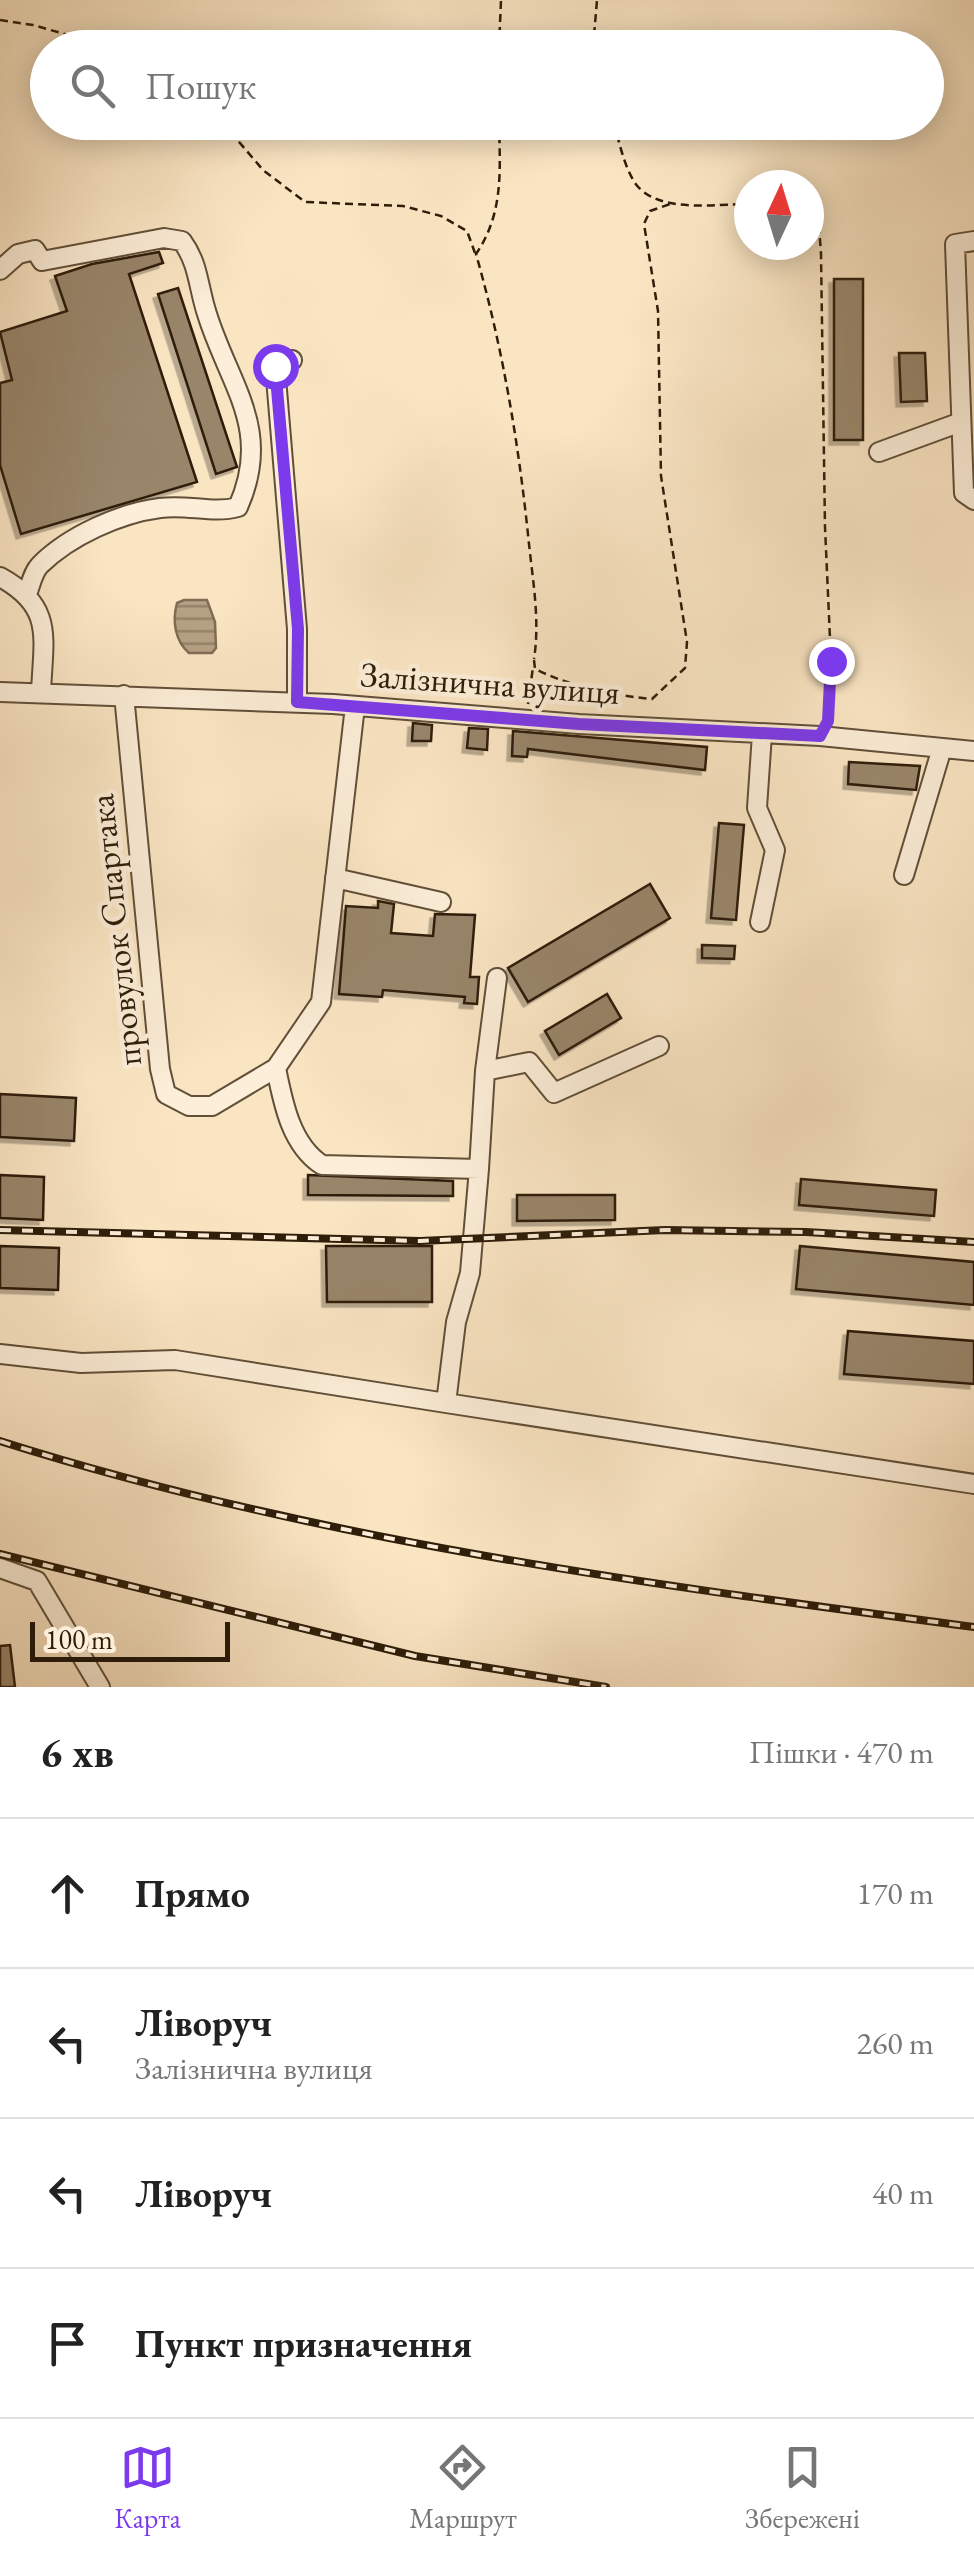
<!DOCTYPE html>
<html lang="uk">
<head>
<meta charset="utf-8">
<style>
  body { margin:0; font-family:"EB Garamond",serif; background:#f2f2f2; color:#222 }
  .compass { position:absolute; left:734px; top:170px; width:90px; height:90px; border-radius:50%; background:#fff; box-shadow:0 5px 25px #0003; rotate:4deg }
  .scale { position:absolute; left:30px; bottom:25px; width:200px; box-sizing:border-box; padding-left:10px; border:5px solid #2e1d09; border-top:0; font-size:28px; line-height:35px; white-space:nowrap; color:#2e1d09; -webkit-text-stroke:8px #fceed8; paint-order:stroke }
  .stop { position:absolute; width:30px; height:30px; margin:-22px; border:8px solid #7c3aed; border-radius:50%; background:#fff }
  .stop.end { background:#7c3aed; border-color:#fff; box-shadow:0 2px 10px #0008 }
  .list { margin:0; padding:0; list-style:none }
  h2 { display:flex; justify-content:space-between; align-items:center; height:130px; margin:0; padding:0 40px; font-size:42px }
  h2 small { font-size:32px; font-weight:400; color:#767676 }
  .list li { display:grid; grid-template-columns:65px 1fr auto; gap:30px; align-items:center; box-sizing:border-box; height:150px; padding:0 40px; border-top:2px solid #e0e0e0 }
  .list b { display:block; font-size:38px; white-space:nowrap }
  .list p { margin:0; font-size:32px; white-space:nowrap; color:#767676 }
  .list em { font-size:32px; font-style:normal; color:#767676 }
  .icon { flex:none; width:55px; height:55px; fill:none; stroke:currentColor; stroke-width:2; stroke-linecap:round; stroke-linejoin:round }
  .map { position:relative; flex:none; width:974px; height:1687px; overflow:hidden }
  .search { position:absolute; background:#fff; box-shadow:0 5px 25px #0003; left:30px; right:30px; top:30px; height:110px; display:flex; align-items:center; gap:25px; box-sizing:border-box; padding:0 35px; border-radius:55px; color:#767676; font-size:38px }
  .sheet { height:730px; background:#fff }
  nav { display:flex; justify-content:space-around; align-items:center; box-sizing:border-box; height:140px; border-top:2px solid #e0e0e0; background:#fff; font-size:28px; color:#767676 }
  nav a { display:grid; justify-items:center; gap:5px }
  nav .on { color:#7c3aed }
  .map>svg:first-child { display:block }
  .water { fill:url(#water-rules); stroke:#7f6c53; stroke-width:2.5 }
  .building { fill:#98856a; stroke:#2e1d09; stroke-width:2.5; filter:url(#shadow) }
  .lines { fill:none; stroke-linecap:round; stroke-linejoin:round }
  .minor-casing { stroke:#614f38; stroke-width:22 }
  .path { stroke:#2e1d09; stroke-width:2.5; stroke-dasharray:8 5; stroke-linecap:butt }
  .minor { stroke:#fceed8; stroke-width:18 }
  .rail-casing { stroke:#2e1d09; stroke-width:8 }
  .rail { stroke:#fceed8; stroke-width:4; stroke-dasharray:11; stroke-linecap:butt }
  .route { stroke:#7c3aed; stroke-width:12 }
  .labels { text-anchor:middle; stroke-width:9; stroke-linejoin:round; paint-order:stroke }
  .street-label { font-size:35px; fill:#2e1d09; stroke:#fceed8 }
</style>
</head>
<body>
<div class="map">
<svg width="974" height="1687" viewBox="0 0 974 1687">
  <defs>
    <pattern id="water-rules" width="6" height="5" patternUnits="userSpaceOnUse" patternTransform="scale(2.5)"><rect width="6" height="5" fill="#b5a184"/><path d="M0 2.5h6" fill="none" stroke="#94836a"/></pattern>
    <filter id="shadow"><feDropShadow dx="-4.5" dy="4.5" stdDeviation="0" flood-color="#0004"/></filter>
  </defs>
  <rect width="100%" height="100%" fill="#fae5c3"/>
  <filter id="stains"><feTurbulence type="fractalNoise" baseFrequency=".002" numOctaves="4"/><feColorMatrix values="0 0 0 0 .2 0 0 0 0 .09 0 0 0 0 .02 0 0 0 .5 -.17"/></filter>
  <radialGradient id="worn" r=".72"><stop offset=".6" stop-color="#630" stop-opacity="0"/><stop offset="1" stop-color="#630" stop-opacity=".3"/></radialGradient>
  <path class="water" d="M184 600H207L215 622 216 648 212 653H189C175 641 172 621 177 603Z"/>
  <path class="building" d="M159 252 163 263 129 274 197 482 21 534 0 465V383L12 380 0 332 67 311 55 276 92 264Z
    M834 279H863V440H834Z
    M178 288 237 467 216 474 158 294Z
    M899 353H925L927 401 901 402Z
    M413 723 432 725 431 741H412Z
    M469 728 488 729 487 750 467 748Z
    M513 731 707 747 705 770 528 749 527 757 512 756Z
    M849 762 920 766 916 790 848 784Z
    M719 823 744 825 736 920 711 918Z
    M650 884 670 918 528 1002 508 968Z
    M378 901 394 904 391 933 433 936 435 914 475 915 470 977H479L477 1004 464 1003 465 997 383 990 382 997 339 994 346 906 378 908Z
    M702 945 735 946 734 959 702 958Z
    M607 994 621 1018 559 1055 545 1031Z
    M0 1094 76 1098 74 1141 0 1137Z
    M0 1175 44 1177 43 1220 0 1218Z
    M308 1175 453 1181V1196L308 1195Z
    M801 1179 936 1190 934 1216 799 1205Z
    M517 1195H615V1220L517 1221Z
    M0 1246 59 1248 58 1290 0 1288Z
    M326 1246H432V1302H327Z
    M800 1246 974 1262V1305L796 1289Z
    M848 1331 974 1341V1384L844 1374Z
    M10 1645 15 1687H0V1646Z"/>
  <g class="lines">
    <g class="minor-casing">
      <path id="minor" d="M974 241 955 244 964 493 974 500
        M0 270 18 254 35 250 42 261 164 238 182 241C199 264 198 287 207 314 229 385 273 429 238 507 212 514 188 504 160 508 120 513 69 536 40 565 33 572 31 584 27 594
        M292 360 275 366 297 629V702
        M879 452 961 422
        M0 577C55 607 43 638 41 693
        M0 692 333 704 579 724 820 736 974 751
        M124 695 160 1069 166 1094 189 1106H212L276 1068 321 1002 355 706
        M904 875 942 748
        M335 878 441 902
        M760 922 775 850 757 808 762 734
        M276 1068C283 1103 291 1145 322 1165L479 1169 470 1273 456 1322 446 1403 974 1484
        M485 1071 529 1062 554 1093 659 1046
        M479 1169 485 1071 497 978
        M0 1354 81 1363 175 1360 446 1403
        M0 1568 37 1581 100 1687"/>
    </g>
    <path class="path" d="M0 20 33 25 114 48
      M499 48 501 0
      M593 48 597 0
      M222 122 263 170 305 202 403 206 441 216 467 231 475 253
      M499 122C500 170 504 213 476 254 503 349 519 445 529 544 533 582 540 621 534 659
      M614 122C619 142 624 166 635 183 657 214 715 204 749 204
      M809 203 818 212 821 254 825 527 831 661 828 721
      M534 660 535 669C572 687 611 695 652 699L685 668 687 642 661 476 658 311 644 224 650 211 673 203
      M528 704 533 667"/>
    <use href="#minor" class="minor"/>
    <g class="rail-casing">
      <path id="rail" d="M0 1230 420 1241 665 1230 806 1232 974 1242
        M0 1441C316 1541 646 1584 974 1627
        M0 1554 415 1656 606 1687"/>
    </g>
    <use href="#rail" class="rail"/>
  </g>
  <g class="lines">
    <path class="route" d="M275 366 298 629 297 702 579 724 820 736 828 721 831 661"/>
  </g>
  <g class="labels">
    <g class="street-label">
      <text transform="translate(490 683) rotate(4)" y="12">Залізнична вулиця</text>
      <text transform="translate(115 930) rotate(-96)" y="12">провулок Спартака</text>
    </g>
  </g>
  <rect width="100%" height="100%" filter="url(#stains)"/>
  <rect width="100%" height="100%" fill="url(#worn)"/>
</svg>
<svg class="compass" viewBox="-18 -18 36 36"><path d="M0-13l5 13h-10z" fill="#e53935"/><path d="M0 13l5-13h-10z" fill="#767676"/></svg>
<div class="scale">100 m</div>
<div class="stop" style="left:275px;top:366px"></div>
<div class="stop end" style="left:831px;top:661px"></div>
<div class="search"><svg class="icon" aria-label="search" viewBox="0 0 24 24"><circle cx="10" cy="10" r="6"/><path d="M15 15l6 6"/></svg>Пошук</div>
</div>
<section class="sheet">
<h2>6 хв<small>Пішки · 470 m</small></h2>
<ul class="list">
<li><svg class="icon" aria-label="ahead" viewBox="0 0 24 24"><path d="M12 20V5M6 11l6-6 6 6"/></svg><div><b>Прямо</b></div><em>170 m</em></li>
<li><svg class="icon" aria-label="left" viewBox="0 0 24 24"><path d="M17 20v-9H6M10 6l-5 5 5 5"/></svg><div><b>Ліворуч</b><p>Залізнична вулиця</p></div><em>260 m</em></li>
<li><svg class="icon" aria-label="left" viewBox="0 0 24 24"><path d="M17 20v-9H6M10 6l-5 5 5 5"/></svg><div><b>Ліворуч</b></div><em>40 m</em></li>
<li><svg class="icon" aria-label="arrive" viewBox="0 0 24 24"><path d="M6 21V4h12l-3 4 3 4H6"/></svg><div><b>Пункт призначення</b></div></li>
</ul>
</section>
<nav>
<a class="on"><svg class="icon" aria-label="map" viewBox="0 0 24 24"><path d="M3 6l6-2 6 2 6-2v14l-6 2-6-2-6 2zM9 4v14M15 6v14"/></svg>Карта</a>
<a><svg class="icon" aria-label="directions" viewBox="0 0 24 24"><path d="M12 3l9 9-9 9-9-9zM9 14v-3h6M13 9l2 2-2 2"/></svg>Маршрут</a>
<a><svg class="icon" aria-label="saved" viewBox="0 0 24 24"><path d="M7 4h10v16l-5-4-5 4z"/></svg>Збережені</a>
</nav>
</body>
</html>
